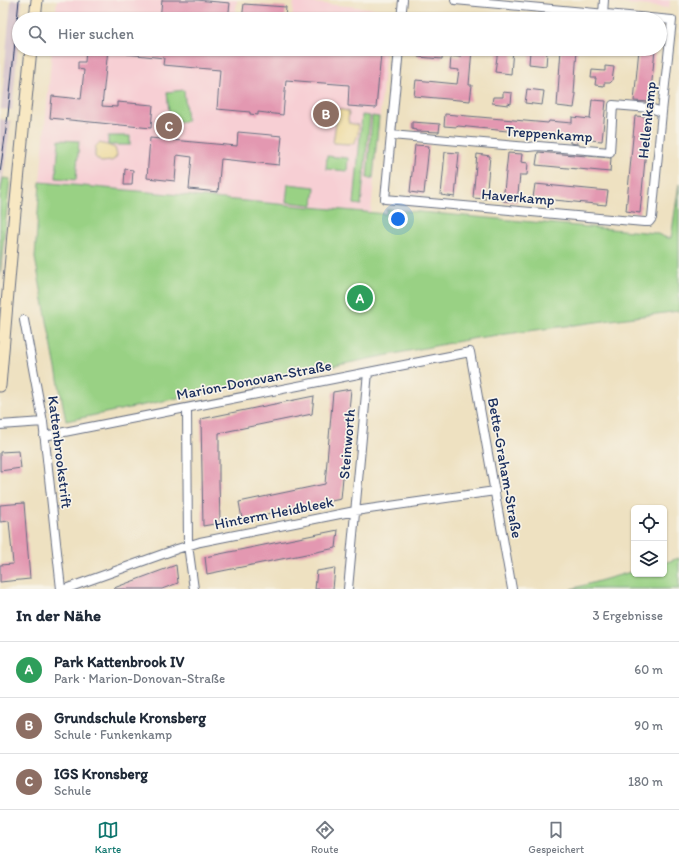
<!DOCTYPE html>
<html lang="de">
<head>
<meta charset="utf-8">
<style>
  body { margin:0; font-family:Itim,sans-serif; background:#f2f2f3; color:#1f2937 }
  .controls { position:absolute; right:12px; bottom:12px; display:grid; overflow:hidden; border-radius:6px; box-shadow:0 1px 3px #0004 }
  .controls button { width:36px; height:36px; display:grid; place-items:center; padding:0; border:0; border-bottom:1px solid #e0e1e3; background:#fff; color:#1f2937; font:20px sans-serif }
  .you { position:absolute; left:398px; top:219px; width:14px; height:14px; margin:-10px; border:3px solid #fff; border-radius:50%; background:#1a73e8; box-shadow:0 0 0 6px #1a73e833 }
  .badge { display:grid; place-items:center; width:26px; height:26px; border-radius:50%; background:#0f766e; color:#fff; font-size:13px; font-weight:700 }
  .pin { position:absolute; translate:-50% -50%; border:2px solid #fff; box-shadow:0 1px 4px #0006 }
  .list { margin:0; padding:0; list-style:none }
  h2 { display:flex; justify-content:space-between; align-items:center; height:52px; margin:0; padding:0 16px; font-size:17px }
  h2 small { font-size:13px; font-weight:400; color:#747a83 }
  .list li { display:grid; grid-template-columns:26px 1fr auto; gap:12px; align-items:center; box-sizing:border-box; height:56px; padding:0 16px; border-top:1px solid #e0e1e3 }
  .list b { display:block; font-size:15px; white-space:nowrap }
  .list p { margin:0; font-size:13px; white-space:nowrap; color:#747a83 }
  .list em { font-size:13px; font-style:normal; color:#747a83 }
  .icon { flex:none; width:22px; height:22px; fill:none; stroke:currentColor; stroke-width:2; stroke-linecap:round; stroke-linejoin:round }
  .map { position:relative; flex:none; width:679px; height:589px; overflow:hidden }
  .search { position:absolute; background:#fff; box-shadow:0 1px 3px #0004; left:12px; right:12px; top:12px; height:44px; display:flex; align-items:center; gap:10px; box-sizing:border-box; padding:0 14px; border-radius:22px; color:#747a83; font-size:15px }
  .sheet { height:220px; background:#fff }
  nav { display:flex; justify-content:space-around; align-items:center; box-sizing:border-box; height:56px; border-top:1px solid #e0e1e3; background:#fff; font-size:11px; color:#747a83 }
  nav a { display:grid; justify-items:center; gap:2px }
  nav .on { color:#0f766e }
  .map>svg:first-child { display:block }
  .built { fill:#f7cfd4 }
  .industrial { fill:#d2bdc8 }
  .green { fill:#99d184; stroke:#5a8071 }
  .sand { fill:#eeda9e; stroke:#84847e }
  .building { fill:#e398b1 }
  .lines { fill:none; stroke-linecap:round; stroke-linejoin:round }
  .street-casing { stroke:#656d81; stroke-width:10 }
  .secondary-casing { stroke:#656d81; stroke-width:13 }
  .street { stroke:#fff; stroke-width:8 }
  .secondary { stroke:#f8e8c3; stroke-width:11 }
  .tram { stroke:#1b2f5e; stroke-width:1 }
  .labels { text-anchor:middle; stroke-width:3.5; stroke-linejoin:round; paint-order:stroke }
  .street-label { font-size:15px; fill:#1b2f5e; stroke:#f7f3e8 }
</style>
</head>
<body>
<div class="map">
<svg width="679" height="589" viewBox="0 0 679 589">
  <rect width="100%" height="100%" fill="#f7f3e8"/>
  <filter id="ink" filterUnits="userSpaceOnUse"><feTurbulence type="fractalNoise" baseFrequency=".025" numOctaves="2"/><feDisplacementMap in="SourceGraphic" scale="8" xChannelSelector="R" yChannelSelector="G"/><feConvolveMatrix kernelMatrix="1 2 1 2 8 2 1 2 1" color-interpolation-filters="sRGB"/></filter>
  <filter id="wash" filterUnits="userSpaceOnUse"><feTurbulence type="fractalNoise" baseFrequency=".012" numOctaves="4" result="noise"/><feDisplacementMap in="SourceGraphic" scale="16" xChannelSelector="R" yChannelSelector="G"/><feGaussianBlur stdDeviation="0.9" result="paint"/><feColorMatrix in="noise" values="0 0 0 0 0 0 0 0 0 0 0 0 0 0 0 0 0 1.4 0 .05"/><feComposite in="paint" operator="in"/></filter>
  <g filter="url(#wash)">
    <rect width="100%" height="100%" fill="#eee1c1"/>
    <path class="built" d="M57 0H237L235 19H55Z
      M608 0H670L669 8 608 2Z
      M294 1 390 10 389 19H292Z
      M52 49H386L371 212 40 182Z"/>
    <path class="industrial" d="M11 0H22L20 19H19V35L12 110 1 109Z
      M0 119 11 121 0 196Z"/>
    <path class="green" d="M184 90 187 121 170 123 167 92Z
      M362 115 370 116 361 205 354 204Z
      M372 116 379 117 373 178H367Z
      M108 136H130V145H108Z
      M59 140 79 141 76 180 56 178Z
      M327 156 348 158 347 171 326 169Z
      M3 178 10 179 0 276V196Z
      M40 182 386 214 387 209 655 233 667 238H671L679 184V311L476 338 373 358 66 421 35 258Z
      M288 184 315 187 313 205 286 202Z
      M679 558V589H571L634 571V574H664V563Z"/>
    <path class="sand" d="M338 109 348 111 349 115 348 119 349 123 358 125C359 132 358 137 354 143L348 144 333 143Z
      M99 143 107 145 115 148 117 155 115 159 111 161 101 162 95 157V147Z"/>
    <g id="blocks">
      <path class="building" d="M162 0H196L230 3 228 19H160Z
        M244 4 286 7 285 19H242Z
        M86 49H108L102 106 117 107V102L153 105 151 128 50 118 52 96 81 99 84 70 78 69V62H85Z
        M127 49H286L307 51V49H325L381 54 376 108 348 106 349 85 286 80 283 115 258 112V115L250 114V112L217 109 220 70 163 65 164 58 127 54Z
        M419 49H443L442 59 418 57Z
        M461 49H472L469 85H472L470 101 414 96 416 80 457 84 459 70 450 69 451 56 460 57Z
        M498 49H513L511 74 495 72Z
        M561 49H577L574 94H576L574 108 557 106Z
        M639 49H655L650 102 634 101Z
        M530 51 547 52 546 66 529 64Z
        M605 66 614 67 612 81 610 83H604V86L595 85 596 78H591L592 70 605 71Z
        M527 89 544 91 542 105 525 103Z
        M503 92 512 93 511 104 508 103V105L492 103 493 97H503Z
        M592 100 606 101 602 141 577 139V144L570 143V139L547 137V135L458 126 457 127 444 126 445 114 548 123 549 121 572 123V117L590 119Z
        M635 116 649 117 640 213 626 211Z
        M412 122 440 124 439 132 416 131V130L412 129Z
        M238 132 282 136 279 165 221 159 218 192 189 189 192 157 177 155 175 181 147 178 150 138 237 146Z
        M415 145 429 146 424 194 410 192Z
        M445 152 459 153 455 197 441 195Z
        M538 152 611 158 610 172 536 165Z
        M508 153 522 154 521 162 528 163 527 175H520L517 202 503 201Z
        M477 154 490 156 486 199 473 198Z
        M125 169 133 170 132 185H124Z
        M535 184 608 191 606 205 533 198Z
        M351 389 341 499 242 519 239 502 325 484 333 392Z
        M314 396 312 414 219 433V481L220 523 203 526 201 419Z
        M19 451 21 468 0 471V452Z
        M24 503 30 579 0 582V565L13 564 9 521 0 522V505Z
        M338 530 336 548 207 574 205 557Z
        M176 565 178 583 162 589H114V588Z
        M335 568 333 589H315L317 571Z"/>
    </g>
  </g>
  <g filter="url(#ink)">
    <use href="#blocks" fill-opacity="0" stroke="#656d81" stroke-width="1"/>
    <g class="lines">
      <g class="street-casing">
        <path id="street" d="M603 14 604 0
          M401 19 403 0
          M399 49 385 199 644 222H649L652 218 662 112 672 20 455 0
          M391 135 528 147 538 146 610 152 613 105 650 108 662 112
          M24 320 43 422 61 589
          M187 408 188 545 194 589
          M0 425 43 422
          M44 436 470 352 512 589
          M65 589 177 549 200 542 355 511 495 491
          M348 589 368 372"/>
      </g>
      <g class="secondary-casing">
        <path id="secondary" d="M35 19 37 0
          M0 386 14 222 31 49"/>
      </g>
      <use href="#street" class="street"/>
      <use href="#secondary" class="secondary"/>
      <path class="tram" d="M0 173 8 115 19 0"/>
    </g>
  </g>
  <g class="labels">
    <g class="street-label">
      <text transform="translate(647 120) rotate(-84)" y="5">Hellenkamp</text>
      <text transform="translate(549 134) rotate(4)" y="5">Treppenkamp</text>
      <text transform="translate(518 197) rotate(5)" y="5">Haverkamp</text>
      <text transform="translate(254 380) rotate(-11)" y="5">Marion-Donovan-Straße</text>
      <text transform="translate(347 444) rotate(-85)" y="5">Steinworth</text>
      <text transform="translate(60 452) rotate(83)" y="5">Kattenbrookstrift</text>
      <text transform="translate(505 468) rotate(80)" y="5">Bette-Graham-Straße</text>
      <text transform="translate(274 513) rotate(-11)" y="5">Hinterm Heidbleek</text>
    </g>
  </g>
</svg>
<div class="controls">
<button><svg class="icon" aria-label="locate" viewBox="0 0 24 24"><circle cx="12" cy="12" r="6"/><path d="M12 2v4M12 18v4M2 12h4M18 12h4"/></svg></button>
<button><svg class="icon" aria-label="layers" viewBox="0 0 24 24"><path d="M12 4l9 5-9 5-9-5zM3 14l9 5 9-5"/></svg></button>
</div>
<div class="you"></div>
<div class="pin badge" style="left:360px;top:298px;background:#2e9e5b">A</div>
<div class="pin badge" style="left:326px;top:114px;background:#8d6e63">B</div>
<div class="pin badge" style="left:169px;top:126px;background:#8d6e63">C</div>
<div class="search"><svg class="icon" aria-label="search" viewBox="0 0 24 24"><circle cx="10" cy="10" r="6"/><path d="M15 15l6 6"/></svg>Hier suchen</div>
</div>
<section class="sheet">
<h2>In der Nähe<small>3 Ergebnisse</small></h2>
<ul class="list">
<li><span class="badge" style="background:#2e9e5b">A</span><div><b>Park Kattenbrook IV</b><p>Park · Marion-Donovan-Straße</p></div><em>60 m</em></li>
<li><span class="badge" style="background:#8d6e63">B</span><div><b>Grundschule Kronsberg</b><p>Schule · Funkenkamp</p></div><em>90 m</em></li>
<li><span class="badge" style="background:#8d6e63">C</span><div><b>IGS Kronsberg</b><p>Schule</p></div><em>180 m</em></li>
</ul>
</section>
<nav>
<a class="on"><svg class="icon" aria-label="map" viewBox="0 0 24 24"><path d="M3 6l6-2 6 2 6-2v14l-6 2-6-2-6 2zM9 4v14M15 6v14"/></svg>Karte</a>
<a><svg class="icon" aria-label="directions" viewBox="0 0 24 24"><path d="M12 3l9 9-9 9-9-9zM9 14v-3h6M13 9l2 2-2 2"/></svg>Route</a>
<a><svg class="icon" aria-label="saved" viewBox="0 0 24 24"><path d="M7 4h10v16l-5-4-5 4z"/></svg>Gespeichert</a>
</nav>
</body>
</html>
